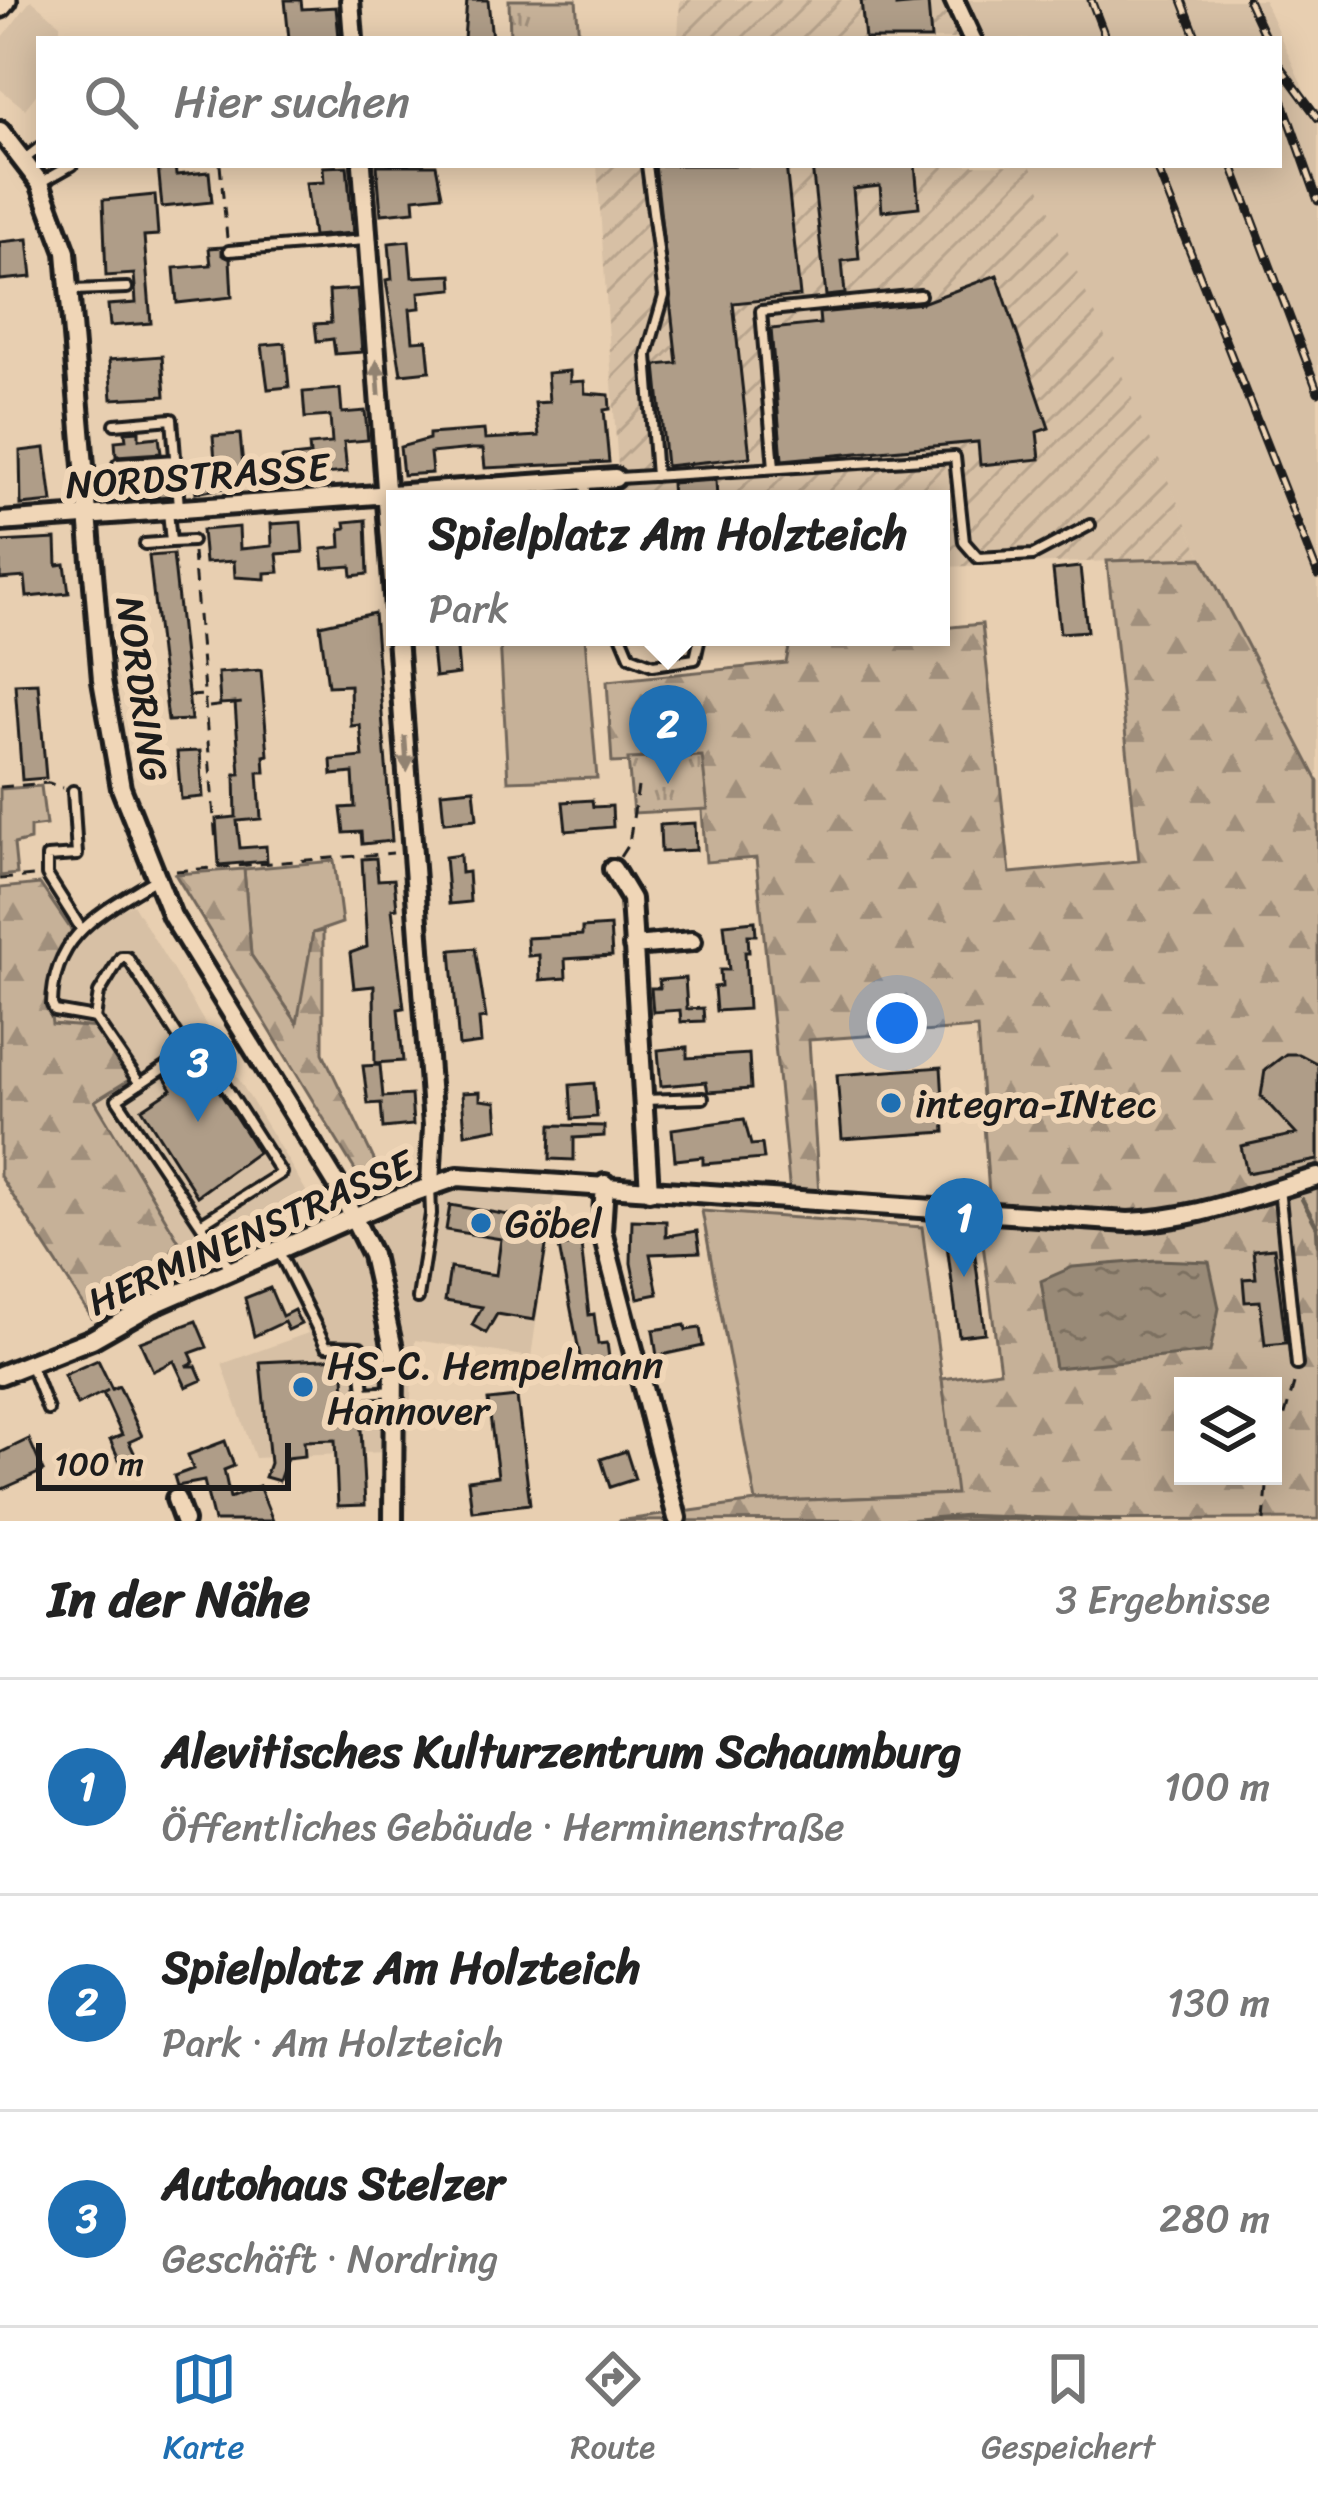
<!DOCTYPE html>
<html lang="de">
<head>
<meta charset="utf-8">
<style>
  body { margin:0; font-family:Sriracha,sans-serif; background:#f6f6f6; color:#222 }
  .controls { position:absolute; right:36px; bottom:36px; display:grid; overflow:hidden; border-radius:0px; box-shadow:0 6px 30px #0003 }
  .controls button { width:108px; height:108px; display:grid; place-items:center; padding:0; border:0; border-bottom:3px solid #e0e0e0; background:#fff; color:#222; font:60px sans-serif }
  .scale { position:absolute; left:36px; bottom:30px; width:255px; box-sizing:border-box; padding-left:12px; border:6px solid #1c1c1c; border-top:0; font-size:33px; line-height:42px; white-space:nowrap; color:#1c1c1c; -webkit-text-stroke:9px #f0d6b7; paint-order:stroke }
  .you { position:absolute; left:897px; top:1023px; width:42px; height:42px; margin:-30px; border:9px solid #fff; border-radius:50%; background:#1a73e8; box-shadow:0 0 0 18px #1a73e833 }
  .badge { display:grid; place-items:center; width:78px; height:78px; border-radius:50%; background:#1f6fb2; color:#fff; font-size:39px; font-weight:700 }
  .pin { position:absolute; translate:-50% -99px; filter:drop-shadow(0 3px 6px #0008) }
  .pin::after { content:''; position:absolute; top:63px; width:42px; height:36px; background:inherit; clip-path:polygon(0 0,100% 0,50% 100%) }
  .popup { position:absolute; left:386px; top:490px; width:564px; height:156px; box-sizing:border-box; display:grid; place-content:center; border-radius:0px; background:#fff; filter:drop-shadow(0 3px 9px #0005); font-size:39px; white-space:nowrap; color:#767676 }
  .popup b { font-size:45px; color:#222 }
  .popup::after { content:''; position:absolute; left:50%; top:100%; margin-left:-24px; border:24px solid transparent; border-top-color:#fff }
  .list { margin:0; padding:0; list-style:none }
  h2 { display:flex; justify-content:space-between; align-items:center; height:156px; margin:0; padding:0 48px; font-size:51px }
  h2 small { font-size:39px; font-weight:400; color:#767676 }
  .list li { display:grid; grid-template-columns:78px 1fr auto; gap:36px; align-items:center; box-sizing:border-box; height:216px; padding:0 48px; border-top:3px solid #e0e0e0 }
  .list b { display:block; font-size:45px; white-space:nowrap }
  .list p { margin:0; font-size:39px; white-space:nowrap; color:#767676 }
  .list em { font-size:39px; font-style:normal; color:#767676 }
  .icon { flex:none; width:66px; height:66px; fill:none; stroke:currentColor; stroke-width:2; stroke-linecap:round; stroke-linejoin:round }
  .map { position:relative; flex:none; width:1318px; height:1521px; overflow:hidden }
  .search { position:absolute; background:#fff; box-shadow:0 6px 30px #0003; left:36px; right:36px; top:36px; height:132px; display:flex; align-items:center; gap:30px; box-sizing:border-box; padding:0 42px; border-radius:0px; color:#767676; font-size:45px }
  .sheet { height:804px; background:#fff }
  nav { display:flex; justify-content:space-around; align-items:center; box-sizing:border-box; height:168px; border-top:3px solid #e0e0e0; background:#fff; font-size:33px; color:#767676 }
  nav a { display:grid; justify-items:center; gap:6px }
  nav .on { color:#1f6fb2 }
  .map>svg:first-child { display:block }
  .built { fill:#d7c0a5 }
  .industrial { fill:url(#industrial-furrows) }
  .grass { fill:#c6b198; stroke:#71665a; stroke-width:3 }
  .forest { fill:url(#forest-firs); stroke:#71665a; stroke-width:3; fill-rule:evenodd }
  .park { fill:url(#park-tufts); stroke:#71665a; stroke-width:3 }
  .water { fill:url(#water-ripples); stroke:#675e53; stroke-width:3 }
  .lines { fill:none; stroke-linecap:round; stroke-linejoin:round }
  .stream { stroke:#675e53; stroke-width:4.5 }
  .building { fill:#af9d88; stroke:#1c1c1c; stroke-width:3 }
  .service-casing { stroke:#1c1c1c; stroke-width:16 }
  .minor-casing { stroke:#1c1c1c; stroke-width:26 }
  .secondary-casing { stroke:#1c1c1c; stroke-width:30 }
  .path { stroke:#1c1c1c; stroke-width:3; stroke-dasharray:12 9; stroke-linecap:butt }
  .service { stroke:#f0d6b7; stroke-width:8 }
  .minor { stroke:#f0d6b7; stroke-width:16 }
  .secondary { stroke:#f0d6b7; stroke-width:21 }
  .rail-casing { stroke:#1c1c1c; stroke-width:9 }
  .rail { stroke:#f0d6b7; stroke-width:4.5; stroke-dasharray:14; stroke-linecap:butt }
  .oneway { fill:#918271 }
  .poi-dot { fill:#1f6fb2; stroke:#f0d6b7; stroke-width:4.5 }
  .labels { text-anchor:middle; stroke-width:12; stroke-linejoin:round; paint-order:stroke }
  .street-label { font-size:39px; fill:#1c1c1c; stroke:#f0d6b7 }
  .poi-label { font-size:39px; fill:#1c1c1c; stroke:#f0d6b7; text-anchor:start }
</style>
</head>
<body>
<div class="map">
<svg width="1318" height="1521" viewBox="0 0 1318 1521">
  <defs>
    <pattern id="industrial-furrows" width="10" height="10" patternUnits="userSpaceOnUse" patternTransform="scale(3)"><rect width="10" height="10" fill="#d7c0a5"/><path d="M-1 1l2-2M0 10L10 0M9 11l2-2" fill="none" stroke="#b8a48d"/></pattern>
    <pattern id="forest-firs" width="22" height="20" patternUnits="userSpaceOnUse" patternTransform="scale(3)"><rect width="22" height="20" fill="#c6b198"/><path d="M5 1l3.5 6h-7zM16 11l3.5 6h-7z" fill="#a08f7b"/></pattern>
    <pattern id="park-tufts" width="24" height="20" patternUnits="userSpaceOnUse" patternTransform="scale(3)"><rect width="24" height="20" fill="#c6b198"/><path d="M3 7l-1-3M5 7V3M7 7l1-3M15 17l-1-3M17 17v-4M19 17l1-3" fill="none" stroke="#a08f7b"/></pattern>
    <pattern id="water-ripples" width="26" height="14" patternUnits="userSpaceOnUse" patternTransform="scale(3)"><rect width="26" height="14" fill="#998a77"/><path d="M2 4q2-2 4 0t4 0M15 11q2-2 4 0t4 0" fill="none" stroke="#7c7061"/></pattern>
  </defs>
  <rect width="100%" height="100%" fill="#e8cfb1"/>
  <filter id="ink" filterUnits="userSpaceOnUse"><feTurbulence type="fractalNoise" baseFrequency=".00833" numOctaves="2"/><feDisplacementMap in="SourceGraphic" scale="24" xChannelSelector="R" yChannelSelector="G"/><feConvolveMatrix kernelMatrix="1 2 1 2 8 2 1 2 1" color-interpolation-filters="sRGB"/></filter>
  <g filter="url(#ink)">
    <path class="built" d="M31 0 60 24V39H39V91L25 109 0 89V41Z
      M949 0H1264L1318 121V781L1202 558 1026 165H1279V39H967Z
      M133 904 320 1214 387 1187 555 1193 531 1357 415 1340 407 1451 255 1458 222 1364 308 1333 281 1270 264 1239 195 1268 95 1101 131 1077 52 1025 46 988 56 955 74 934Z"/>
    <path class="industrial" d="M680 0H958L979 39H678Z
      M597 165H1030L1202 558 941 567V499H607L618 469Z"/>
    <path class="grass" d="M585 637 597 778 508 781 500 638Z
      M41 786 46 825 30 827V840L14 844 17 874 0 876V789Z
      M334 861 342 923 313 933 298 1024 251 955 244 869Z
      M702 1211 922 1227 957 1494 756 1502Z"/>
    <path class="forest" d="M1202 558 1318 781V1519L618 1521 756 1502 956 1494 942 1379 1000 1371 980 1222H991L977 1028 809 1040 819 1195 790 1193 756 858 706 862 698 759 612 763 607 681 786 663 791 637H941V628L982 624 1010 873 1139 861 1107 561ZM1183 1386H1273V1476H1183Z
      M244 869 251 955 297 1023 313 933 323 931V1053L387 1187 361 1180 175 874Z
      M40 884 74 934C49 963 46 986 52 1024L98 1028 132 1078 95 1101 195 1268 92 1318 0 1176V888Z"/>
    <path class="park" d="M509 0H576L579 39H510Z
      M702 756 708 809 633 813 628 759Z"/>
    <path class="water" d="M1156 1260 1209 1262 1219 1308 1210 1352 1055 1368 1041 1281 1073 1267Z"/>
    <g class="lines">
      <path class="stream" d="M1302 1199 1317 1227 1318 1245
        M901 1521 965 1516 1120 1521"/>
    </g>
    <path class="building" d="M285 0H301L302 9 336 7 339 37 289 39Z
      M467 0H488L492 39H464Z
      M861 0H896V6L928 3 931 39H865Z
      M158 165H175L176 175 209 172 212 202 162 207Z
      M377 165H436L442 195 414 198 415 211 381 214Z
      M655 165H786L800 296 733 303 750 457 666 466 656 365 677 363Z
      M812 165H915L919 207 882 211 880 186 853 189 859 259 842 261 845 294 826 296Z
      M347 166 353 233 313 236 306 183 324 182 323 167Z
      M155 195 158 235 144 236 151 323 110 326 108 305 136 303 135 287 134 274 106 276 103 200Z
      M28 239 32 277 0 280V242Z
      M409 241 412 277 452 275 453 289 419 292 420 308 410 309 413 341 427 340 430 371 401 374 386 280 392 279 389 243Z
      M222 247V255L230 259 232 297 177 303 174 268 211 265 209 248Z
      M997 275 1049 428 1037 432 1040 459 980 465 978 442 782 460 771 329 820 324 819 313 922 303Z
      M357 289 362 352 335 354 333 339 317 341 315 324 331 323 329 291Z
      M285 343 289 387 268 389 262 345Z
      M162 356 165 396 112 399 109 360Z
      M570 371V382L584 381 585 393 609 395 610 409 604 410 609 462 485 468 483 449H472L430 453 432 473 403 475 400 447 429 439V434L484 430 485 439 539 436 535 403 549 402 547 373Z
      M340 389 342 413 365 411 368 440 344 442 347 472 312 475 313 484 284 487 282 458 310 455 309 445 332 443 330 416 305 418 303 392Z
      M139 431V439L159 437 161 453 116 456 115 441 126 440 125 432Z
      M240 434 243 466 253 465 255 482 196 493 193 462 215 460 213 436Z
      M45 448 52 502 21 505 20 451Z
      M168 469 170 496 122 500 119 472Z
      M716 480 717 499H672L671 483Z
      M366 520 368 574 352 576 351 566 324 568 322 549 341 547 340 529 346 528 345 522Z
      M301 522 303 552 277 554 279 572 265 573V579L235 577 234 561 205 563 202 530 239 527 240 549 272 546 271 524Z
      M56 539 57 565 65 564 69 593 27 597 25 577 0 579V542Z
      M173 554 191 720 168 721 149 556Z
      M1080 567 1087 631 1060 633 1053 570Z
      M374 613 392 841 362 844 361 832 344 833 341 808 355 807 353 773 332 775 331 760 363 757 360 725 351 726 350 685 328 686 320 625Z
      M456 637 459 674 435 677 431 638Z
      M261 670 268 755 264 756 265 772H258L261 819 237 821 240 848 266 846 267 861 219 865 216 819 236 817 235 774H240L235 703 220 704 218 673Z
      M38 683 46 778 22 780 15 684Z
      M200 751 203 797 181 799 177 752Z
      M474 789 477 819 444 822 441 792Z
      M592 800 593 807 612 806 613 827 566 831 563 802Z
      M695 823 696 850 661 852 660 825Z
      M460 855 461 873 468 872 470 902 449 904 445 857Z
      M376 858 378 880 394 879 397 908 392 909 404 1008 398 1009 403 1061 375 1063 374 986 354 988 350 953 367 947 362 859Z
      M755 921 756 935H748L749 952H745L748 1009 716 1011 714 987 721 986 720 970H729L724 924Z
      M610 926 612 956 565 959 566 978 540 980 539 955 528 956 527 938 582 935V928Z
      M475 948 486 1018 479 1019 481 1043 459 1046 451 950Z
      M685 978 687 1009 703 1008 704 1021 681 1022 680 1010 653 1012 651 988H660L659 980Z
      M687 1047V1058L749 1054 751 1089 708 1092 706 1082 661 1086 658 1050Z
      M1286 1054H1299L1318 1064V1160L1247 1173 1241 1146 1296 1134 1261 1096 1265 1070Z
      M197 1056 258 1152 197 1196 142 1109 172 1089 165 1078Z
      M380 1065 383 1097 411 1095 413 1125 383 1128 381 1103 368 1104 363 1066Z
      M941 1067 945 1132 842 1139 837 1075Z
      M594 1083 597 1117 572 1119 570 1085Z
      M480 1092V1100L496 1102 498 1128 465 1134 462 1093Z
      M744 1119 751 1145 762 1144 764 1159 703 1164V1157L675 1160 672 1129Z
      M551 1125 604 1126V1136L574 1138V1160L550 1159Z
      M450 1205 550 1222 534 1320 497 1314 486 1333 472 1325 482 1307 445 1301 450 1268 496 1275 501 1239 446 1230Z
      M632 1220 666 1221V1236L697 1231 700 1252 650 1254 658 1294 638 1298 631 1263Z
      M973 1241 985 1333 959 1336 947 1245Z
      M581 1244 589 1315 594 1314 598 1344 607 1343 611 1373 584 1377 559 1247Z
      M1274 1248 1286 1343 1265 1345 1260 1301 1245 1302 1243 1279 1256 1278 1253 1250Z
      M270 1288 282 1316 294 1310 301 1324 288 1330 284 1322 254 1336 245 1298Z
      M196 1321 207 1347 190 1353 194 1362 186 1366H196L202 1380 186 1387 174 1361 153 1371 140 1342Z
      M685 1325 686 1330 700 1328 703 1346 657 1356 653 1330Z
      M343 1358 346 1411 360 1410 365 1505 338 1506 335 1440 304 1441 305 1456 287 1458 279 1481 265 1477 270 1463 260 1362Z
      M98 1360 112 1389 119 1386 142 1436 129 1442 140 1465 125 1472 110 1440 122 1435 103 1393 108 1390 77 1405 64 1375Z
      M517 1397 530 1504 472 1511 468 1480 498 1476 488 1400Z
      M29 1439 43 1471 0 1490V1453Z
      M225 1441 234 1466 224 1470 230 1498 259 1486 273 1521H214L204 1481 177 1486 174 1476 193 1469 188 1455Z
      M626 1451 635 1479 610 1487 601 1459Z"/>
    <g class="lines">
      <g class="service-casing">
        <path id="service" d="M26 158 39 148
          M647 165 664 296 647 355 656 476
          M42 182 72 165
          M229 251 365 240
          M73 290 127 288
          M115 424 172 419 179 507
          M118 464 175 460
          M774 468 761 311 920 295
          M619 478 955 457 964 542 978 558 1033 555 1090 525
          M584 482 588 499
          M171 542 192 541
          M145 544 171 542 168 511
          M622 637 630 656 653 665 695 659 700 637
          M73 791 77 855 47 857V875L80 927
          M95 1018 55 1011 52 1005C53 934 101 913 154 880
          M140 1084 95 1018 99 993 121 957H127L188 1052
          M644 1100 703 1098
          M1279 1188 1297 1365
          M202 1223 281 1173 199 1045 117 1099 232 1271
          M279 1252 326 1346 360 1347 364 1393 395 1391
          M418 1298 431 1214 430 1186
          M31 1366 48 1410"/>
      </g>
      <g class="minor-casing">
        <path id="minor" d="M350 0 353 39
          M954 0 972 39
          M0 131 40 183 66 252 102 680 121 788 172 916 339 1188 372 1255 394 1353 393 1521
          M362 165 395 609
          M0 522 615 478
          M397 637 433 1126 430 1185
          M613 869 631 899 649 1191
          M633 946 692 941
          M605 1184 602 1231 677 1518
          M0 1375 92 1339 152 1305 395 1199 458 1177 1128 1222C1200 1219 1250 1196 1318 1177
          M176 1499 184 1521"/>
      </g>
      <g class="secondary-casing">
        <path id="secondary" d="M0 6 5 0"/>
      </g>
      <path class="path" d="M220 165 227 238
        M193 552 216 843
        M189 696 205 695
        M209 707 242 703
        M0 787 49 783 63 788
        M620 857 629 843 638 787
        M176 871 393 853
        M0 879 34 876
        M1273 1456 1296 1377
        M1264 1521 1268 1476"/>
      <use href="#service" class="service"/>
      <use href="#minor" class="minor"/>
      <use href="#secondary" class="secondary"/>
      <g class="rail-casing">
        <path id="rail" d="M1091 0 1106 39
          M1182 0 1197 39
          M1248 0 1266 39
          M1279 65 1318 118
          M1279 91 1318 201
          M1156 165 1318 575
          M1232 165 1318 392"/>
      </g>
      <use href="#rail" class="rail"/>
    </g>
    <defs><path id="oneway-solid" d="M-6-.8H1V-3.2L6.5 0L1 3.2V.8H-6Z" transform="scale(3)"/></defs>
    <g class="oneway">
      <use href="#oneway-solid" transform="translate(378 378) rotate(-94)"/>
      <use href="#oneway-solid" transform="translate(406 754) rotate(86)"/>
    </g>
  </g>
  <g class="poi-dot">
    <circle cx="891" cy="1103" r="12"/>
    <circle cx="481" cy="1223" r="12"/>
    <circle cx="303" cy="1387" r="12"/>
  </g>
  <g class="labels">
    <g class="street-label">
      <text transform="translate(197 475) rotate(-4)" y="14">NORDSTRASSE</text>
      <text transform="translate(143 689) rotate(82)" y="14">NORDRING</text>
      <text transform="translate(250 1232) rotate(-24)" y="14">HERMINENSTRASSE</text>
    </g>
    <g class="poi-label">
      <text x="915" y="1117">integra-INtec</text>
      <text x="505" y="1237">Göbel</text>
      <text x="327" y="1379">HS-C. Hempelmann<tspan x="327" dy="45">Hannover</tspan></text>
    </g>
  </g>
</svg>
<div class="controls">
<button><svg class="icon" aria-label="layers" viewBox="0 0 24 24"><path d="M12 4l9 5-9 5-9-5zM3 14l9 5 9-5"/></svg></button>
</div>
<div class="scale">100 m</div>
<div class="you"></div>
<div class="pin badge" style="left:964px;top:1277px">1</div>
<div class="pin badge" style="left:668px;top:784px">2</div>
<div class="popup"><b>Spielplatz Am Holzteich</b>Park</div>
<div class="pin badge" style="left:198px;top:1122px">3</div>
<div class="search"><svg class="icon" aria-label="search" viewBox="0 0 24 24"><circle cx="10" cy="10" r="6"/><path d="M15 15l6 6"/></svg>Hier suchen</div>
</div>
<section class="sheet">
<h2>In der Nähe<small>3 Ergebnisse</small></h2>
<ul class="list">
<li><span class="badge">1</span><div><b>Alevitisches Kulturzentrum Schaumburg</b><p>Öffentliches Gebäude · Herminenstraße</p></div><em>100 m</em></li>
<li><span class="badge">2</span><div><b>Spielplatz Am Holzteich</b><p>Park · Am Holzteich</p></div><em>130 m</em></li>
<li><span class="badge">3</span><div><b>Autohaus Stelzer</b><p>Geschäft · Nordring</p></div><em>280 m</em></li>
</ul>
</section>
<nav>
<a class="on"><svg class="icon" aria-label="map" viewBox="0 0 24 24"><path d="M3 6l6-2 6 2 6-2v14l-6 2-6-2-6 2zM9 4v14M15 6v14"/></svg>Karte</a>
<a><svg class="icon" aria-label="directions" viewBox="0 0 24 24"><path d="M12 3l9 9-9 9-9-9zM9 14v-3h6M13 9l2 2-2 2"/></svg>Route</a>
<a><svg class="icon" aria-label="saved" viewBox="0 0 24 24"><path d="M7 4h10v16l-5-4-5 4z"/></svg>Gespeichert</a>
</nav>
</body>
</html>
